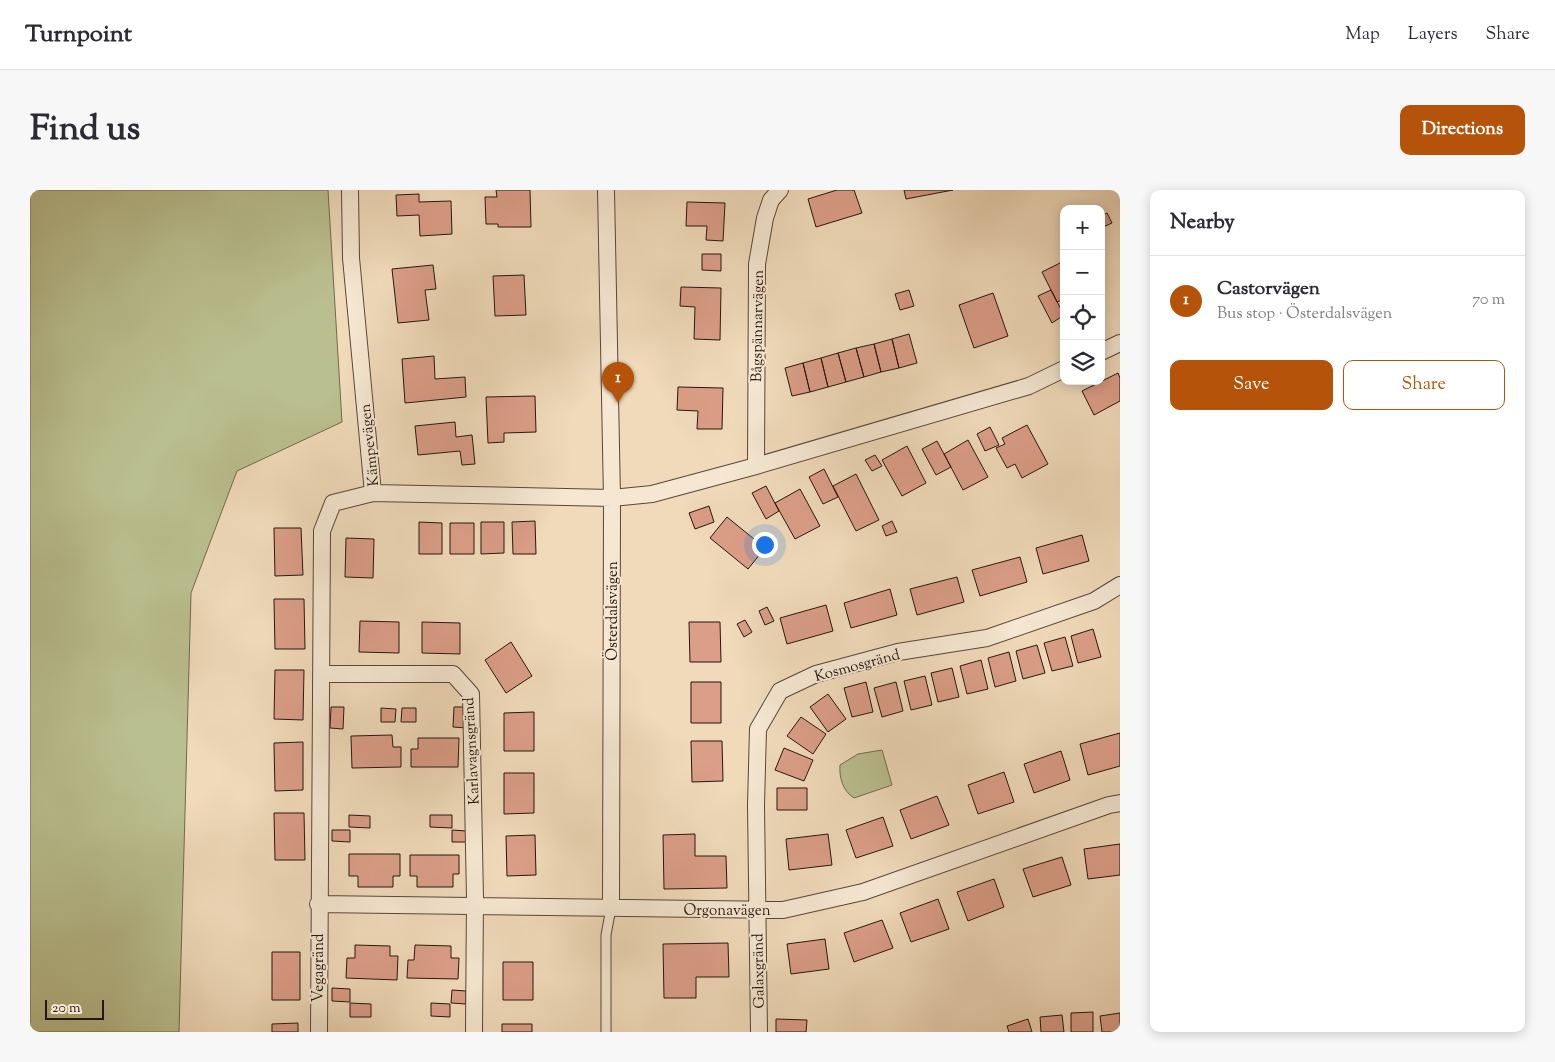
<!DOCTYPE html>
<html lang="en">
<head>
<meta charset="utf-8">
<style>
  body { margin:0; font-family:"Sorts Mill Goudy",serif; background:#f7f7f7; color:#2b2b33 }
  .controls { position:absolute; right:15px; top:15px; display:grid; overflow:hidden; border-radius:10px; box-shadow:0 2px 12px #0003 }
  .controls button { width:45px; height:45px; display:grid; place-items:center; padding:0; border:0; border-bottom:1px solid #e1e1e2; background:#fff; color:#2b2b33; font:25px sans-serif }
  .scale { position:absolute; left:15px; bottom:12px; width:59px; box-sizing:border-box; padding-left:5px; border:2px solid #27150d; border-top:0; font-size:14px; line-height:18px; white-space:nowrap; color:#27150d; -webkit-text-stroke:4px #f5e7d2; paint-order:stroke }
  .you { position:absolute; left:734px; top:354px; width:18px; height:18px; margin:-12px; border:4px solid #fff; border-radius:50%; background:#1a73e8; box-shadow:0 0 0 8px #1a73e833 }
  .badge { display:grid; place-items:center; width:32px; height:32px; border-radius:50%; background:#b45309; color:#fff; font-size:16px; font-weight:700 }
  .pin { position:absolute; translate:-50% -41px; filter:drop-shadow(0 1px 2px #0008) }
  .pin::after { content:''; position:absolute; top:26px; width:18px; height:15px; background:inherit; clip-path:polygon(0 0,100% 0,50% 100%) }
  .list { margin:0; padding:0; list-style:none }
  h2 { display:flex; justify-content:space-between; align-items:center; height:65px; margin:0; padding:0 20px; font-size:21px }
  h2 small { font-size:16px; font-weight:400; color:#7c7c81 }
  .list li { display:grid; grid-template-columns:32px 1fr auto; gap:15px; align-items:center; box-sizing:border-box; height:90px; padding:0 20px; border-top:1px solid #e1e1e2 }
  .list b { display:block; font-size:19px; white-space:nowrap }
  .list p { margin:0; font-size:16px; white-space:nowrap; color:#7c7c81 }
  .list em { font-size:16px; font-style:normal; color:#7c7c81 }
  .actions { display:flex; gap:10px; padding:15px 20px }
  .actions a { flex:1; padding:11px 0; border:1px solid #b45309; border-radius:10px; text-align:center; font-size:18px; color:#b45309 }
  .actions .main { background:#b45309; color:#fff }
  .icon { flex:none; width:28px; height:28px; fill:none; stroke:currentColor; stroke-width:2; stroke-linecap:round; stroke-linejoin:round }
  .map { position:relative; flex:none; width:1090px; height:842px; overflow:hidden; border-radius:10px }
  header { display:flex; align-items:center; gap:30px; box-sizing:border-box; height:70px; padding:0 25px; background:#fff; border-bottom:1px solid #e1e1e2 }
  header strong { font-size:24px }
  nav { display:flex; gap:28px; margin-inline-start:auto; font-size:18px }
  .intro { display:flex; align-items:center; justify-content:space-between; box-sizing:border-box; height:120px; padding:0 30px }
  h1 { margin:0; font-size:35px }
  .button { padding:12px 22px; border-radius:10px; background:#b45309; color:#fff; font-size:18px; font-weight:700 }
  main { display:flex; gap:30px; padding:0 30px }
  aside { flex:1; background:#fff; border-radius:10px; box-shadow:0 2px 12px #0003 }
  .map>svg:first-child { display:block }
  .green { fill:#babf8f; stroke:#706a4e }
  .building { fill:#db9e88; stroke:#27150d }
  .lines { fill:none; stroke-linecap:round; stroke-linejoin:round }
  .lane-casing { stroke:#594638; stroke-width:11 }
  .street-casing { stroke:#594638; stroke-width:18 }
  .lane { stroke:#f5e7d2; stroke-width:9 }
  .street { stroke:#f5e7d2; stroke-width:16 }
  .labels { text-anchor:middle; stroke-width:4; stroke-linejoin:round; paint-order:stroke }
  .street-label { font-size:15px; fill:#27150d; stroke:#f5e7d2 }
</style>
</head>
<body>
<header>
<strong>Turnpoint</strong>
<nav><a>Map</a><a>Layers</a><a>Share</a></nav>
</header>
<div class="intro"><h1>Find us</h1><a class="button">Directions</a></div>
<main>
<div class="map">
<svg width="1090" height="842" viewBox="0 0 1090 842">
  <rect width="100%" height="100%" fill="#f0daba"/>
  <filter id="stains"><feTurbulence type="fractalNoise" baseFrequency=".004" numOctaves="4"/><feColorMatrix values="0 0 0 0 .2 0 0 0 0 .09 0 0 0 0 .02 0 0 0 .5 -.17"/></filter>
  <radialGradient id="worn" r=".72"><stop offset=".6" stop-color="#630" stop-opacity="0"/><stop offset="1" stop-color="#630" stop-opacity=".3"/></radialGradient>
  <path class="green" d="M0 0H298L312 232 207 281 161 403 149 842H0Z
    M852 560 862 595 824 608C813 601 809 588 810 575L828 564Z"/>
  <path class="building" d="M466 0H500L501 37H468V34H456L455 7H467Z
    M807 0H824L832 23 786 37 778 9Z
    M874 0H923L876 9Z
    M389 4V12L421 11 422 44 390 46 389 25 367 26 366 5Z
    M657 12 695 13 693 51 676 50 677 36H656Z
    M1077 23 1082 33 1071 38V26Z
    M672 64H691V81L672 80Z
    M1034 71V109L1027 112 1012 82Z
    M403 75 406 99 395 100 399 130 368 133 362 79Z
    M494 85 496 125 465 126 463 86Z
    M651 97 691 98 690 150 664 149 665 117 650 116Z
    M879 100 884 116 870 120 865 104Z
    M1021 100 1034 125 1022 133 1008 106Z
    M963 103 978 146 944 158 929 115Z
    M879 144 887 173 869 178 862 149Z
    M862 149 869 178 851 182 844 154Z
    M844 154 851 182 834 187 826 158Z
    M826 158 834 187 816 192 808 163Z
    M808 163 816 192 798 197 791 168Z
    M404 166 405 189 435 187 436 207 375 213 372 169Z
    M791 168 798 197 780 202 773 173Z
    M773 173 780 202 762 206 755 178Z
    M1088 183 1090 188V211L1064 225 1052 201Z
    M648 197 693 198 692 239H667L668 221 647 220Z
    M505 206 506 242 474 243V252L458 253 456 207Z
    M425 232 426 247 442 245 445 274 432 275 430 261 388 265 385 236Z
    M997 235 1018 274 992 288 985 274 977 278 966 258 975 254 972 248Z
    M960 237 969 255 955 261 947 244Z
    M938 250 958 287 933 300 914 264Z
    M907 251 921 277 906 285 892 259Z
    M877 256 896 293 872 306 852 270Z
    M845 265 852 276 842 281 835 270Z
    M794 279 808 307 793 314 779 287Z
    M826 284 849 330 826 341 803 296Z
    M736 296 749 321 736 329 722 303Z
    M770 299 790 336 765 349 745 313Z
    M679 316 684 332 665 339 659 323Z
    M697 327 735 358 718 379 680 348Z
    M505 331 506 364H483L482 332Z
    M862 331 867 342 856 346 852 336Z
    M389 332 412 333V364H389Z
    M451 332H474V363L451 364Z
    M420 333H444V364H420Z
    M244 338H271L273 385 245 386Z
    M1052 345 1059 371 1013 384 1006 358Z
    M316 348 344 349 343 388 315 387Z
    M990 367 997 392 950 406 942 380Z
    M927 387 934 412 887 425 880 399Z
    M860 399 867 425 821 438 814 413Z
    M244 409H274L275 459H245Z
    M796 415 803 441 757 454 750 428Z
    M737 417 744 431 735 435 729 421Z
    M715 430 722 442 714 447 707 434Z
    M330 431 369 432V463L329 462Z
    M392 432 430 433V464L392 463Z
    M659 432H690L691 472H660Z
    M1063 439 1071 467 1048 473 1041 446Z
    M1035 447 1043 476 1022 481 1014 453Z
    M481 452 502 486 476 503 455 470Z
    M1007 455 1015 483 993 489 986 461Z
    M979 462 986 491 965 497 958 468Z
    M951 470 958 499 937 504 930 476Z
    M922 478 929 507 908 512 901 483Z
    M245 480H274L273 530 244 529Z
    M895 486 902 515 881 520 874 491Z
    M661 492H691V533H661Z
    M836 492 843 522 822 527 814 498Z
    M866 492 873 521 852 527 844 498Z
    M798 504 816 529 798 542 780 517Z
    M301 517H314L313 539 300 538Z
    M424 517H437V538L423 537Z
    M351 518 366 519 365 532H351Z
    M372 518H386V532H371Z
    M504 522V561H474V523Z
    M771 527 796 544 783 564 757 546Z
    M1090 543V576L1058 585 1050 554Z
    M362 545 363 557H371V577L322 578 321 546Z
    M388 548H429L428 577H381V559H388Z
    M661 551H692L693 591 662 592Z
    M273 552V600L245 601 244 553Z
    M754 558 783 570 774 591 745 580Z
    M1031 561 1040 590 1004 603 994 574Z
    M974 582 984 612 948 624 938 595Z
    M474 583H504V623L474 624Z
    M747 598H777V620H747Z
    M907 606 919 635 881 649 870 620Z
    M244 623H274L275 670H245Z
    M319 625 340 626V638L319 637Z
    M400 625H422V638L400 637Z
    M853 627 863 656 826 668 816 640Z
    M302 640H320V652L302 651Z
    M422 640 437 641V652H422Z
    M665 644V666H696L697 698 634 699 633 645Z
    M798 644 802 675 759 680 756 649Z
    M505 645 506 685 477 686 476 646Z
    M1090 654V685L1058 689 1054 659Z
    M319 664H370V686H363V697H328V686H319Z
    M380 665H429V684H423V697H387V686H380Z
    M1032 667 1041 695 1003 707 993 679Z
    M964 689 974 717 938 731 927 702Z
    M908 709 919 739 881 752 870 723Z
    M852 730 863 758 824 772 814 743Z
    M795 749 799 779 761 784 757 754Z
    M698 753 699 787H666V808H634L633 754Z
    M325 755 360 756V766H368L367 790 316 788 317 768H325Z
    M385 755 421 756V768H429L428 789 377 788 378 770H384Z
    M242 762H270V810H242Z
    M473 772H503V810H473Z
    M302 798 320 799V812L302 811Z
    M422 800 436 801V814L421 813Z
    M320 813 341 814V827H320Z
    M401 813 420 814V827L401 826Z
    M1063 822V842H1041V823Z
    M1090 823V842H1072L1070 826Z
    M1032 825 1034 842H1011L1010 827Z
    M746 829 777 830 776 842H746Z
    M998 829 1002 842H979L977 836Z
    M268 833V842H242V834Z
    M472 834H502V842H472Z"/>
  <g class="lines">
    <g class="lane-casing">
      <path id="lane" d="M576 842V745L581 718"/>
    </g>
    <g class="street-casing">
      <path id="street" d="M320 0 321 68 343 303 582 308 622 304 726 276 999 196 1034 179
        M576 0 582 308 581 718
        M1071 162 1090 153
        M726 276 727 74 735 28 741 10 750 0
        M291 484H423L441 504 445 708 444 842
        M288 714 753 720 833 702 1079 615 1090 613
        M289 842 292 341 303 313 343 303
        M729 842 726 615 728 539 750 501 786 484 868 462 957 448 1064 411 1090 395"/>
    </g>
    <use href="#lane" class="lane"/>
    <use href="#street" class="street"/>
  </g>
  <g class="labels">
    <g class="street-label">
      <text transform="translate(727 136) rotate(-89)" y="5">Bågspännarvägen</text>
      <text transform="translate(339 255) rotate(-96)" y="5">Kämpevägen</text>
      <text transform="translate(582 421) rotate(-90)" y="5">Österdalsvägen</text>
      <text transform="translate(827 475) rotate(-15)" y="5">Kosmosgränd</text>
      <text transform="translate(441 561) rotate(-93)" y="5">Karlavagnsgränd</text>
      <text x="697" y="725">Orgonavägen</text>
      <text transform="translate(288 778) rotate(-90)" y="5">Vegagränd</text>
      <text transform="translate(728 781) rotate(-91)" y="5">Galaxgränd</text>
    </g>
  </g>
  <rect width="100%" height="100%" filter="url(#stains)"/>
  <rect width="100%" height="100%" fill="url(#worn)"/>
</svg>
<div class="controls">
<button>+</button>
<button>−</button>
<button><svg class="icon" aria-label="locate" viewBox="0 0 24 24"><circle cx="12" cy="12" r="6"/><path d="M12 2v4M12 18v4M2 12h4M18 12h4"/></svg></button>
<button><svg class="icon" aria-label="layers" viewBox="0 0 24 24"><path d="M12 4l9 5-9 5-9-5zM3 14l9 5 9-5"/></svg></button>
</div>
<div class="scale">20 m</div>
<div class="you"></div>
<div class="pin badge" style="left:588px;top:213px">1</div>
</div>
<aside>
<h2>Nearby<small></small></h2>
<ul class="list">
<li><span class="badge">1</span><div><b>Castorvägen</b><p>Bus stop · Österdalsvägen</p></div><em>70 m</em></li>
</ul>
<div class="actions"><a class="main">Save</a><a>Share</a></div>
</aside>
</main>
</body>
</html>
